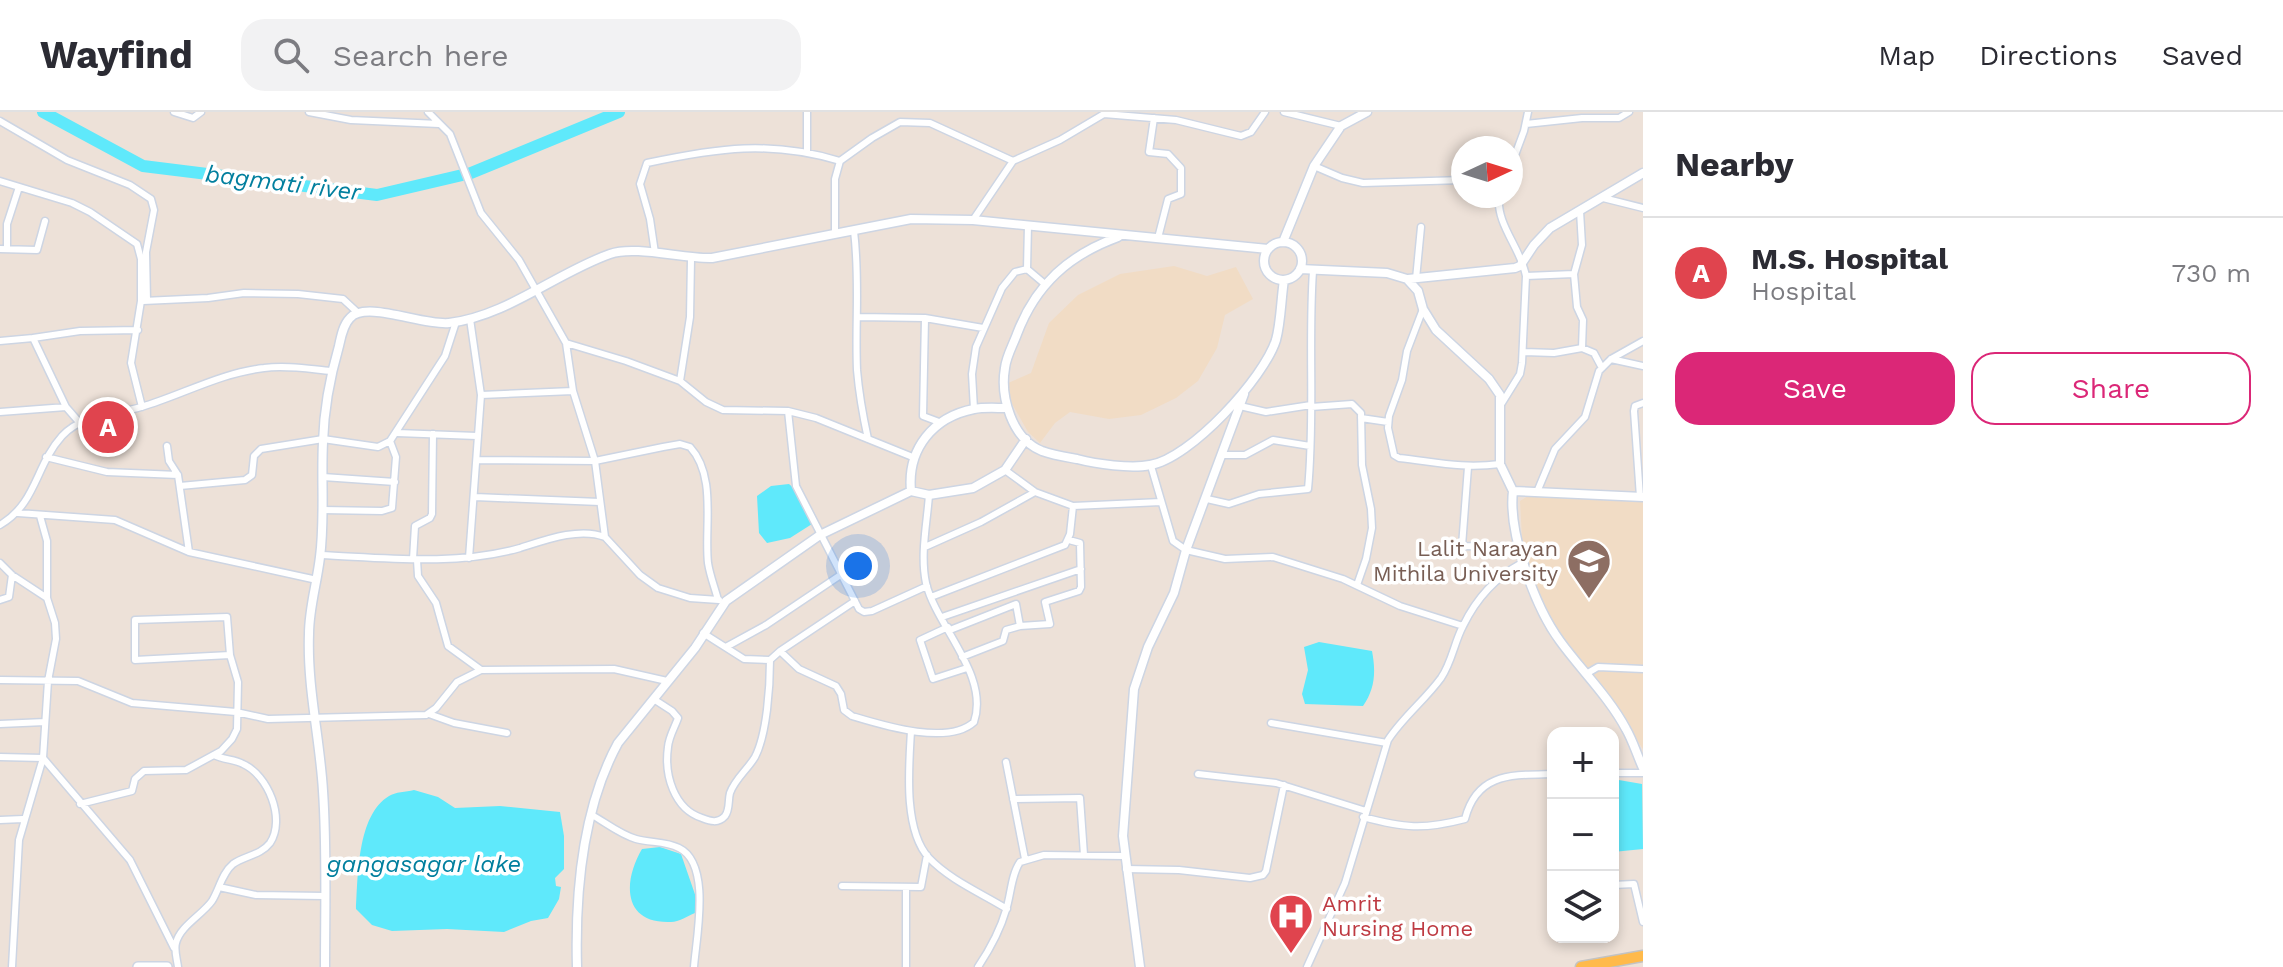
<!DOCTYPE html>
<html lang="en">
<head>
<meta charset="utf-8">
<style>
  body { margin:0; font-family:"Work Sans",sans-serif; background:#f2f2f3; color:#2b2b33 }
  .controls { position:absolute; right:24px; bottom:24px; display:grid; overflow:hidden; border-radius:16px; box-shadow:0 4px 12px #0003 }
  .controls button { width:72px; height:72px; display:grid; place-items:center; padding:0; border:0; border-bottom:2px solid #e1e1e2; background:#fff; color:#2b2b33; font:40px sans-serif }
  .compass { position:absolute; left:1451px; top:24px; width:72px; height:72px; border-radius:50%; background:#fff; box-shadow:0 4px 12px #0003; rotate:86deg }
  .you { position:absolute; left:858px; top:454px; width:28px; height:28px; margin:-20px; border:6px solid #fff; border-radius:50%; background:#1a73e8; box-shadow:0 0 0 12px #1a73e833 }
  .badge { display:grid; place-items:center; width:52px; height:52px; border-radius:50%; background:#db2777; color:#fff; font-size:26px; font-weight:700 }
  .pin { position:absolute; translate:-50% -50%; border:4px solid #fff; box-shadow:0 2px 8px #0006 }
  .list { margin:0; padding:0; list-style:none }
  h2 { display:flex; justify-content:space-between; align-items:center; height:104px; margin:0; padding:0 32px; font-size:34px }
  h2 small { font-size:26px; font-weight:400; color:#7c7c81 }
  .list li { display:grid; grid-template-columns:52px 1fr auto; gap:24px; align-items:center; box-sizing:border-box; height:112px; padding:0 32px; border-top:2px solid #e1e1e2 }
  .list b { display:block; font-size:30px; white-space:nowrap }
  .list p { margin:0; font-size:26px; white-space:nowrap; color:#7c7c81 }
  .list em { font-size:26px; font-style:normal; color:#7c7c81 }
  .actions { display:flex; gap:16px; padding:24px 32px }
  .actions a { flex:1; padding:18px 0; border:2px solid #db2777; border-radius:24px; text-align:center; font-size:28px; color:#db2777 }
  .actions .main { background:#db2777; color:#fff }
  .icon { flex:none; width:44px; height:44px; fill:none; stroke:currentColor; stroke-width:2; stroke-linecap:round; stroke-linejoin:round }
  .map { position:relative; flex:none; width:1643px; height:855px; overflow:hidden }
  header { display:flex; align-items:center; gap:48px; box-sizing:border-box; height:112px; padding:0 40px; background:#fff; border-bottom:2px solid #e1e1e2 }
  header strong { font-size:38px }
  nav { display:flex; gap:44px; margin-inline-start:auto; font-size:28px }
  .search { width:560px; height:72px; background:#f2f2f3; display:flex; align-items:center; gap:20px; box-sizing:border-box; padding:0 28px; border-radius:24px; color:#7c7c81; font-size:30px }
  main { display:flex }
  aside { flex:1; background:#fff }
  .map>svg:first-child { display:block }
  .education { fill:#f1dcc5 }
  .water { fill:#5fe9fb }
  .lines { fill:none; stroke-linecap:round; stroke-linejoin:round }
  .river { stroke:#5fe9fb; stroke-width:12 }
  .minor-casing { stroke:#cdd5e3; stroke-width:9 }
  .tertiary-casing { stroke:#cdd5e3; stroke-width:11 }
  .secondary-casing { stroke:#cdd5e3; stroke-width:12 }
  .primary-casing { stroke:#c3c3c3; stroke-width:13 }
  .minor { stroke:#fff; stroke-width:6 }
  .tertiary { stroke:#fff; stroke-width:8 }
  .secondary { stroke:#fff; stroke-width:9 }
  .primary { stroke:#ffba4b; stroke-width:10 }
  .labels { text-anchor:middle; stroke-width:7; stroke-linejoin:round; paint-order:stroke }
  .education-label { font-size:22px; fill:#785e54; stroke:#fff; text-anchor:end }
  .health-label { font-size:22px; fill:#be3a42; stroke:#fff; text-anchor:start }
  .water-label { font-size:24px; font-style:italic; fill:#017f9e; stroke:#fff }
</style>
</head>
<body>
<header>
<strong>Wayfind</strong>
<div class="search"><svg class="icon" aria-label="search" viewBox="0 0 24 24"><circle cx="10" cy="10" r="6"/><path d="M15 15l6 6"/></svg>Search here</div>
<nav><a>Map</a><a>Directions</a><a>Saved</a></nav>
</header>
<main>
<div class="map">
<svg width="1643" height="855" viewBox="0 0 1643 855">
  <rect width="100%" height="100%" fill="#ede1d8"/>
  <path class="education" d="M1174 154 1207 164 1236 155 1253 187 1225 203 1217 236 1198 269 1176 286 1141 303 1109 307 1070 300 1055 311 1040 331 1028 320 1010 288 1008 271 1031 261 1049 211 1078 183 1120 162Z
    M1528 384 1643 389V637L1593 563 1547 513 1524 463 1520 389Z"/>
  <path class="water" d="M789 372 800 382 812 412 790 426 767 431 759 421 757 384 771 374Z
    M1319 530 1372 539C1376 560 1375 577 1363 594L1305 592 1302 582 1308 558 1304 535Z
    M1613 667 1642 672 1643 737 1613 740Z
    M414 678 438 685 455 696 500 694 560 700 564 724V757L555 766 556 774 561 775 559 787 548 806 531 809 504 820 447 817 392 819 372 813 356 797C358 765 357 703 389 684 395 680 406 680 414 678Z
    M660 735 681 742 698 791 695 801C687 804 679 810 671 810 622 812 623 769 642 737Z"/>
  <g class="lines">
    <path class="river" d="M43 0 143 54 377 83 471 61 619 0"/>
    <g class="minor-casing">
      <path id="minor" d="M174 0 193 6 201 0
        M309 0 351 8 439 12
        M428 0 450 22 481 101 519 148 566 231 626 249 680 269 706 290 723 298 788 299 816 306 915 346
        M807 0V39
        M1284 0 1341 14
        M1154 6 1149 40 1168 42 1181 56V82L1168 87 1158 126
        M0 9 67 48 130 73 151 87 154 98 146 140 147 189
        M1526 12 1582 6H1619L1629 0
        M1314 54 1342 66 1363 71 1463 68
        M1511 54 1524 19 1528 0
        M0 69 72 91 90 100 137 132 141 147V189L131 251 142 295
        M1499 84C1496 113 1521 136 1526 164L1522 251 1520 262 1502 291
        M1603 86 1643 96
        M1580 99 1582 133 1574 162 1577 195 1583 208 1582 236 1594 241 1602 256
        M973 108 1013 49 1060 28 1104 2 1176 8 1241 24 1251 20 1265 0
        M1028 113 1027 157 1046 173
        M854 119C860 168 855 210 857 258 859 282 863 304 868 327
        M835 122V67L840 49 872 26 900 10 930 11 1013 49
        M0 137 37 138 45 109
        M7 137V112L19 75
        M655 141 650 107 640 72 647 51C718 36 770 28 840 49
        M1526 164 1574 162
        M1416 167 1421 115
        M143 189 208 186 244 181 298 182 343 187 357 200
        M1423 197 1407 239 1402 268 1389 304 1388 316 1394 343 1399 346C1436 350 1462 357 1500 352
        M858 205 925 206 923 304 939 310
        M925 206 983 216
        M33 226 80 219 138 218
        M0 229 33 226 66 295 79 310
        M566 231 573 279 595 349 605 425 640 463 658 476 690 486 719 488
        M1523 240 1554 241 1582 236
        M1611 247 1643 254
        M680 269 690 205 691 147
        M481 283 573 279
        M1240 294 1266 300 1311 293
        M1311 295 1352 292 1361 301 1362 353 1371 397 1372 416 1366 447 1357 473
        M974 297 972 262 976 235 1002 176 1015 160 1027 157
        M788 299 796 374 859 497 864 500 872 499 927 474
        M0 300 66 295
        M1361 306 1388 310
        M397 321 477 324
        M167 334 169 349 178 363 189 440
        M1221 343H1245L1273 328 1310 334
        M46 345 107 360 178 363
        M477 348 595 349 663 335 680 332 690 335C717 364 704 416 708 451 710 464 715 476 718 488
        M1151 354 1173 429 1186 438 1225 447 1273 445 1343 467 1400 494 1463 514
        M1468 355 1462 434 1520 435
        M1005 358 1035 380 1073 394 1161 390
        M323 365 395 370
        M180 374 245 368 252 363 254 344 261 337 323 327 378 335 390 329 445 244 456 210
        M1537 380 1555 337 1585 305 1599 259 1611 247 1643 229
        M475 385 600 390
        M1640 385 1634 299 1635 294 1643 291
        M1207 387 1229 392 1259 382 1308 377C1315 305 1308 232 1313 159
        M322 398 382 399 392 396 396 345 390 329
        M18 401 115 408 189 440 317 468
        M0 413C37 391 35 354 62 324 82 302 114 303 141 295 182 283 220 261 264 256 286 253 309 257 331 259
        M925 435 981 410 1035 380
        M321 443C387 446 455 454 520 436 545 428 579 415 605 425
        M469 446 481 283 470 207
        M413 447 415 414 430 406 432 402 433 322
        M417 448 418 464 436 491 448 534 481 558
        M0 451 12 463 47 486
        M931 485 1065 433 1070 422 1073 394
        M0 488 9 485 12 463
        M942 505 1081 457
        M1020 514 1050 512 1045 490 1079 479 1081 475 1080 431 1069 428
        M948 515 920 528 933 567 967 556
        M950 518 1016 492 1020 514 1006 518 1003 529 962 545
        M703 521 744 547 770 548
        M726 535 766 513 842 462
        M780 539 799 557 836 574 841 582 844 598 852 604C882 613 948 634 974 610 990 563 936 514 926 471 920 443 927 411 929 383
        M1586 562 1598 555 1643 557
        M0 568 78 569 132 591 236 600 268 607 426 603 436 596 457 570 481 558 614 557 667 569
        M655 588 672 599 678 606C675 615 669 624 668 635 664 663 674 697 702 706 710 709 718 712 725 704 730 698 728 688 730 681 735 667 748 657 755 645 767 622 770 574 770 548L780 539 855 489
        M429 602 454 611 507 621
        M1271 611 1387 631
        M0 612 45 610
        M911 619C909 654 903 718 929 746 950 768 981 781 1007 797
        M0 645 43 646 130 748 174 836
        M1006 650 1025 747
        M1613 661H1643
        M1198 662 1276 671 1366 699
        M1013 687 1080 686 1084 743
        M80 692 132 679 135 667 144 659 186 658 221 639 232 627 237 617 238 570 230 543 227 505 135 508V548L230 543
        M592 703C606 711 621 723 636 727 650 731 666 729 679 736 712 752 696 826 694 855
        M1363 705C1404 716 1423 718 1465 707 1477 660 1513 663 1553 662
        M0 708 23 707
        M1126 757 1179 758 1250 766 1263 763 1266 759 1284 673
        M1613 773 1634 772 1643 810
        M842 774 921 775 927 743
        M219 775 256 783 324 784
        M906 776V855
        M12 855 19 728 43 646 48 569 56 527 55 511 47 486V429L40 404
        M178 855C177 847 174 838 176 831 180 814 202 803 212 789 219 778 222 761 233 752 244 744 261 743 270 731 286 707 268 663 243 652 234 647 224 648 214 643
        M978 855C990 837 1000 819 1006 798 1011 783 1011 763 1020 750L1044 743 1125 744
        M1307 855 1345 771 1388 628C1403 605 1425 588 1441 566 1452 550 1454 531 1463 514 1476 487 1496 465 1522 451"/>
    </g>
    <g class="tertiary-casing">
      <path id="tertiary" d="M1118 125C1069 143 1036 172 1017 222 1013 233 1006 245 1005 256 1000 285 1012 327 1042 339 1053 343 1066 345 1077 347 1096 352 1131 357 1150 353 1190 347 1264 266 1276 228 1281 210 1281 187 1284 168
        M1283 130 1314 54 1341 14 1367 0
        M1264 149a19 19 0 1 1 38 0a19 19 0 1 1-38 0Z
        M1300 157 1387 161 1407 167 1418 179 1423 197 1436 218 1489 267 1500 283V352L1513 379 1643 385
        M1408 167 1515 156 1520 154 1534 133 1550 116 1643 61
        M911 379C907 337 933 305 974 297 984 295 996 296 1006 296
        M1513 379C1508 421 1535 495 1560 529 1581 558 1609 585 1626 617 1633 629 1637 643 1643 656
        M325 855C325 797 327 737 323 679 320 627 307 575 309 522 309 496 317 471 320 445 325 407 321 368 323 330 324 298 330 265 339 234 341 225 343 213 350 206 366 188 423 214 449 211 507 204 556 161 610 142 635 133 683 147 712 146L911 107 973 108 1268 137
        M577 855C575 781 582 697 618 631L695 536 726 489 820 423 911 379 929 383 973 376 1005 358 1026 327
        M1140 855 1123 724 1134 577 1148 535 1174 481 1186 438 1244 282"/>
    </g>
    <g class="secondary-casing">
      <path id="secondary" d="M138 855H167"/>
    </g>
    <g class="primary-casing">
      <path id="primary" d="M1581 855 1643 844"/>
    </g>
    <use href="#minor" class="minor"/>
    <use href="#tertiary" class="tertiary"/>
    <use href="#secondary" class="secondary"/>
    <use href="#primary" class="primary"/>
  </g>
  <defs>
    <g id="university-pin" transform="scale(2.3)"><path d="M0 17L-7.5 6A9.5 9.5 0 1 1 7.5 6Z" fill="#8d6e63" stroke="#fff"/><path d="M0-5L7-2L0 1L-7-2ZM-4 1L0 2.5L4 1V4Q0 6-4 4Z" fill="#fff"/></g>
    <g id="hospital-pin" transform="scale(2.3)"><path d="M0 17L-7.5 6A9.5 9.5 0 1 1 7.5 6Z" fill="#e0444e" stroke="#fff"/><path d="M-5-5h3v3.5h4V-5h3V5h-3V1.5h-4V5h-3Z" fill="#fff"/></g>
  </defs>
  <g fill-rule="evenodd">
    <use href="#university-pin" x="1589" y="449"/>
    <use href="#hospital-pin" x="1291" y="804"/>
  </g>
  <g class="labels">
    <g class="education-label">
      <text x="1558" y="444">Lalit Narayan<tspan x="1558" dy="25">Mithila University</tspan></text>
    </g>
    <g class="health-label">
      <text x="1322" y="799">Amrit<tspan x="1322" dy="25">Nursing Home</tspan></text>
    </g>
    <g class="water-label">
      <text transform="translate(283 71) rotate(7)" y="8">bagmati river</text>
      <text x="424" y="760">gangasagar lake</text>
    </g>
  </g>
</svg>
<div class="controls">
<button>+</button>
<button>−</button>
<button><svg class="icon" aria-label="layers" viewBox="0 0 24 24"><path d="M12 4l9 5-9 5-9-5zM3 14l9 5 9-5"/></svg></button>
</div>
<svg class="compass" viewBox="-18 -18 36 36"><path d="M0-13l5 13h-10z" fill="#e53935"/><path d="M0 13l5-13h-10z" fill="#7c7c81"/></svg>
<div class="you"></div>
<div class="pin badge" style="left:108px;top:315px;background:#e0444e">A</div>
</div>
<aside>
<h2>Nearby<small></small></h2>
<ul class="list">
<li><span class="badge" style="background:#e0444e">A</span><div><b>M.S. Hospital</b><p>Hospital</p></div><em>730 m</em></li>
</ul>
<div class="actions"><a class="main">Save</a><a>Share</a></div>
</aside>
</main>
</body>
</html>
